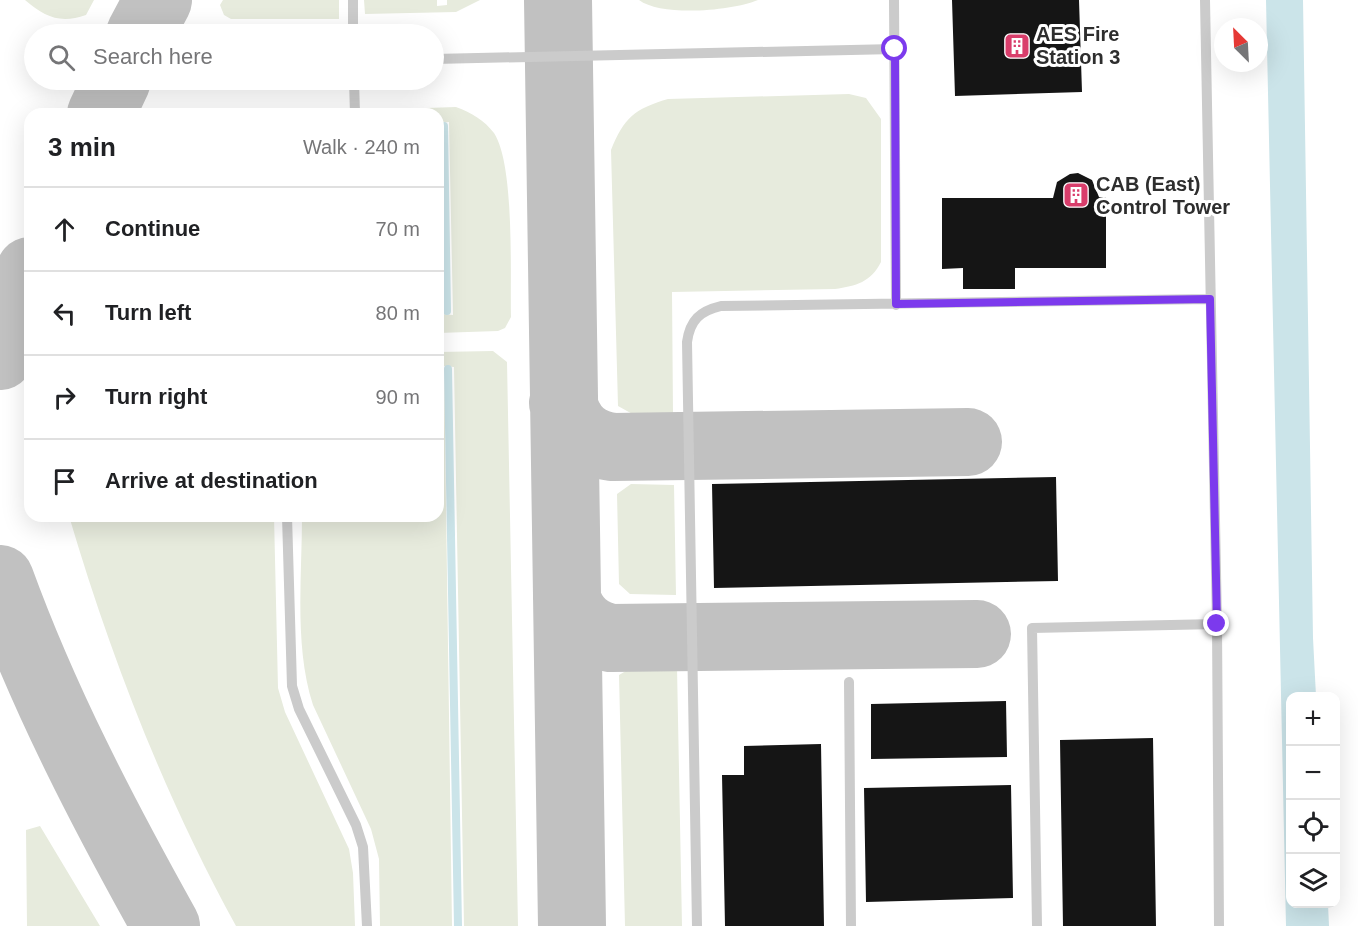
<!DOCTYPE html>
<html lang="en">
<head>
<meta charset="utf-8">
<style>
  body { margin:0; font-family:Arial,sans-serif; background:#f6f6f6; color:#202124 }
  .controls { position:absolute; right:18px; bottom:18px; display:grid; overflow:hidden; border-radius:12px; box-shadow:0 6px 24px #0002 }
  .controls button { width:54px; height:54px; display:grid; place-items:center; padding:0; border:0; border-bottom:2px solid #e0e0e0; background:#fff; color:#202124; font:30px sans-serif }
  .compass { position:absolute; left:1214px; top:18px; width:54px; height:54px; border-radius:50%; background:#fff; box-shadow:0 6px 24px #0002; rotate:336deg }
  .stop { position:absolute; width:18px; height:18px; margin:-14px; border:4px solid #7c3aed; border-radius:50%; background:#fff }
  .stop.end { background:#7c3aed; border-color:#fff; box-shadow:0 2px 6px #0008 }
  .list { margin:0; padding:0; list-style:none }
  h2 { display:flex; justify-content:space-between; align-items:center; height:78px; margin:0; padding:0 24px; font-size:26px }
  h2 small { font-size:20px; font-weight:400; color:#757577 }
  .list li { display:grid; grid-template-columns:39px 1fr auto; gap:18px; align-items:center; box-sizing:border-box; height:84px; padding:0 24px; border-top:2px solid #e0e0e0 }
  .list b { display:block; font-size:22px; white-space:nowrap }
  .list em { font-size:20px; font-style:normal; color:#757577 }
  .icon { flex:none; width:33px; height:33px; fill:none; stroke:currentColor; stroke-width:2; stroke-linecap:round; stroke-linejoin:round }
  .map { position:relative; flex:none; width:1358px; height:926px; overflow:hidden }
  .search { position:absolute; background:#fff; box-shadow:0 6px 24px #0002; left:24px; top:24px; width:420px; height:66px; display:flex; align-items:center; gap:15px; box-sizing:border-box; padding:0 21px; border-radius:33px; color:#757577; font-size:22px }
  .panel { position:absolute; background:#fff; box-shadow:0 6px 24px #0002; left:24px; top:108px; width:420px; height:414px; border-radius:18px }
  .map>svg:first-child { display:block }
  .green { fill:#e7ebdd; fill-rule:evenodd }
  .water { fill:#cbe4e9 }
  .lines { fill:none; stroke-linecap:round; stroke-linejoin:round }
  .stream { stroke:#cbe4e9; stroke-width:8 }
  .taxiway { stroke:#c1c1c1; stroke-width:68 }
  .building { fill:#151515 }
  .service { stroke:#cbcbcb; stroke-width:10 }
  .route { stroke:#7c3aed; stroke-width:8 }
  .labels { text-anchor:middle; stroke-width:6; stroke-linejoin:round; paint-order:stroke }
  .poi-label { font-size:20px; font-weight:bold; fill:#2e2e2e; stroke:#fff; text-anchor:start }
</style>
</head>
<body>
<div class="map">
<svg width="1358" height="926" viewBox="0 0 1358 926">
  <rect width="100%" height="100%" fill="#fff"/>
  <path class="green" d="M25 0H94L86 15C60 24 45 17 25 0Z
    M223 0H339V19H231L224 15 220 5Z
    M364 0H437V6L447 5V0H480L456 12 365 14Z
    M639 0H758C732 11 661 17 639 0Z
    M849 94 866 98 881 119V262C871 282 856 286 835 289L672 292 673 414 636 416 618 406 611 150C624 118 634 109 668 99Z
    M456 107C472 113 484 120 494 133 515 165 510 276 511 317L505 328 498 331 438 333V114H366V110ZM449 122 453 314V315L442 314 440 123Z
    M341 108V114H207L223 111Z
    M493 351 507 362 518 926H464L454 367 444 366 452 926H380L379 859 371 829 313 705C294 646 302 577 302 516H438V352Z
    M631 484 674 485 676 595 630 594 619 584 617 494Z
    M69 516H274L278 688 285 712 349 849 353 873 355 926H236C165 797 111 658 69 516Z
    M677 667 682 926H625L619 675 631 668Z
    M40 826 100 926H27L26 830Z"/>
  <path class="water" d="M1266 0H1303L1313 638 1316 696H1290V904H1328L1329 926H1286Z"/>
  <g class="lines">
    <path class="stream" d="M444 126 447 311
      M448 369 458 926"/>
    <path class="taxiway" d="M558 0 572 926
      M140 34 158 0
      M101 114 117 80
      M0 356 30 271
      M563 403C571 430 586 443 613 447L968 442
      M0 579C44 700 103 813 166 926
      M567 599C574 621 589 633 611 638L977 634"/>
  </g>
  <path class="building" d="M952 0H1079L1082 92 955 96Z
    M1078 173 1092 180 1099 197H1106V268H1015V289H963V268L942 269V198H1053L1057 182 1070 174Z
    M1056 477 1058 581 714 588 712 484Z
    M1006 701 1007 757 871 759V704Z
    M1153 738 1156 926H1063L1060 740Z
    M821 744 824 926H725L722 775H744V746Z
    M1011 785 1013 898 866 902 864 788Z"/>
  <g class="lines">
    <path class="service" d="M353 0V34
      M894 0 896 305
      M1205 0 1217 624 1219 926
      M434 59 895 49
      M354 80 355 114
      M287 516 292 686 299 709 356 825 363 847 367 926
      M849 682 851 926
      M697 926 687 342C690 320 700 311 721 306L1210 299
      M1037 926 1032 628 1217 624"/>
  </g>
  <g class="lines">
    <path class="route" d="M895 49 896 304 1210 299 1217 624"/>
  </g>
  <defs>
    <g id="building-square" transform="scale(1.35)"><rect x="-9" y="-9" width="18" height="18" rx="4" fill="#d93d6b" stroke="#fff"/><path d="M-4-6H4V6H1V3H-1V6H-4ZM-2.5-4.3h1.7v1.8h-1.7ZM.8-4.3h1.7v1.8H.8ZM-2.5-1h1.7V.8h-1.7ZM.8-1h1.7V.8H.8Z" fill="#fff"/></g>
  </defs>
  <g fill-rule="evenodd">
    <use href="#building-square" x="1017" y="46"/>
    <use href="#building-square" x="1076" y="195"/>
  </g>
  <g class="labels">
    <g class="poi-label">
      <text x="1036" y="41">AES Fire<tspan x="1036" dy="23">Station 3</tspan></text>
      <text x="1096" y="191">CAB (East)<tspan x="1096" dy="23">Control Tower</tspan></text>
    </g>
  </g>
</svg>
<div class="controls">
<button>+</button>
<button>−</button>
<button><svg class="icon" aria-label="locate" viewBox="0 0 24 24"><circle cx="12" cy="12" r="6"/><path d="M12 2v4M12 18v4M2 12h4M18 12h4"/></svg></button>
<button><svg class="icon" aria-label="layers" viewBox="0 0 24 24"><path d="M12 4l9 5-9 5-9-5zM3 14l9 5 9-5"/></svg></button>
</div>
<svg class="compass" viewBox="-18 -18 36 36"><path d="M0-13l5 13h-10z" fill="#e53935"/><path d="M0 13l5-13h-10z" fill="#757577"/></svg>
<div class="stop" style="left:895px;top:49px"></div>
<div class="stop end" style="left:1217px;top:624px"></div>
<div class="search"><svg class="icon" aria-label="search" viewBox="0 0 24 24"><circle cx="10" cy="10" r="6"/><path d="M15 15l6 6"/></svg>Search here</div>
<section class="panel">
<h2>3 min<small>Walk · 240 m</small></h2>
<ul class="list">
<li><svg class="icon" aria-label="ahead" viewBox="0 0 24 24"><path d="M12 20V5M6 11l6-6 6 6"/></svg><div><b>Continue</b></div><em>70 m</em></li>
<li><svg class="icon" aria-label="left" viewBox="0 0 24 24"><path d="M17 20v-9H6M10 6l-5 5 5 5"/></svg><div><b>Turn left</b></div><em>80 m</em></li>
<li><svg class="icon" aria-label="right" viewBox="0 0 24 24"><path d="M7 20v-9h11M14 6l5 5-5 5"/></svg><div><b>Turn right</b></div><em>90 m</em></li>
<li><svg class="icon" aria-label="arrive" viewBox="0 0 24 24"><path d="M6 21V4h12l-3 4 3 4H6"/></svg><div><b>Arrive at destination</b></div></li>
</ul>
</section>
</div>
</body>
</html>
